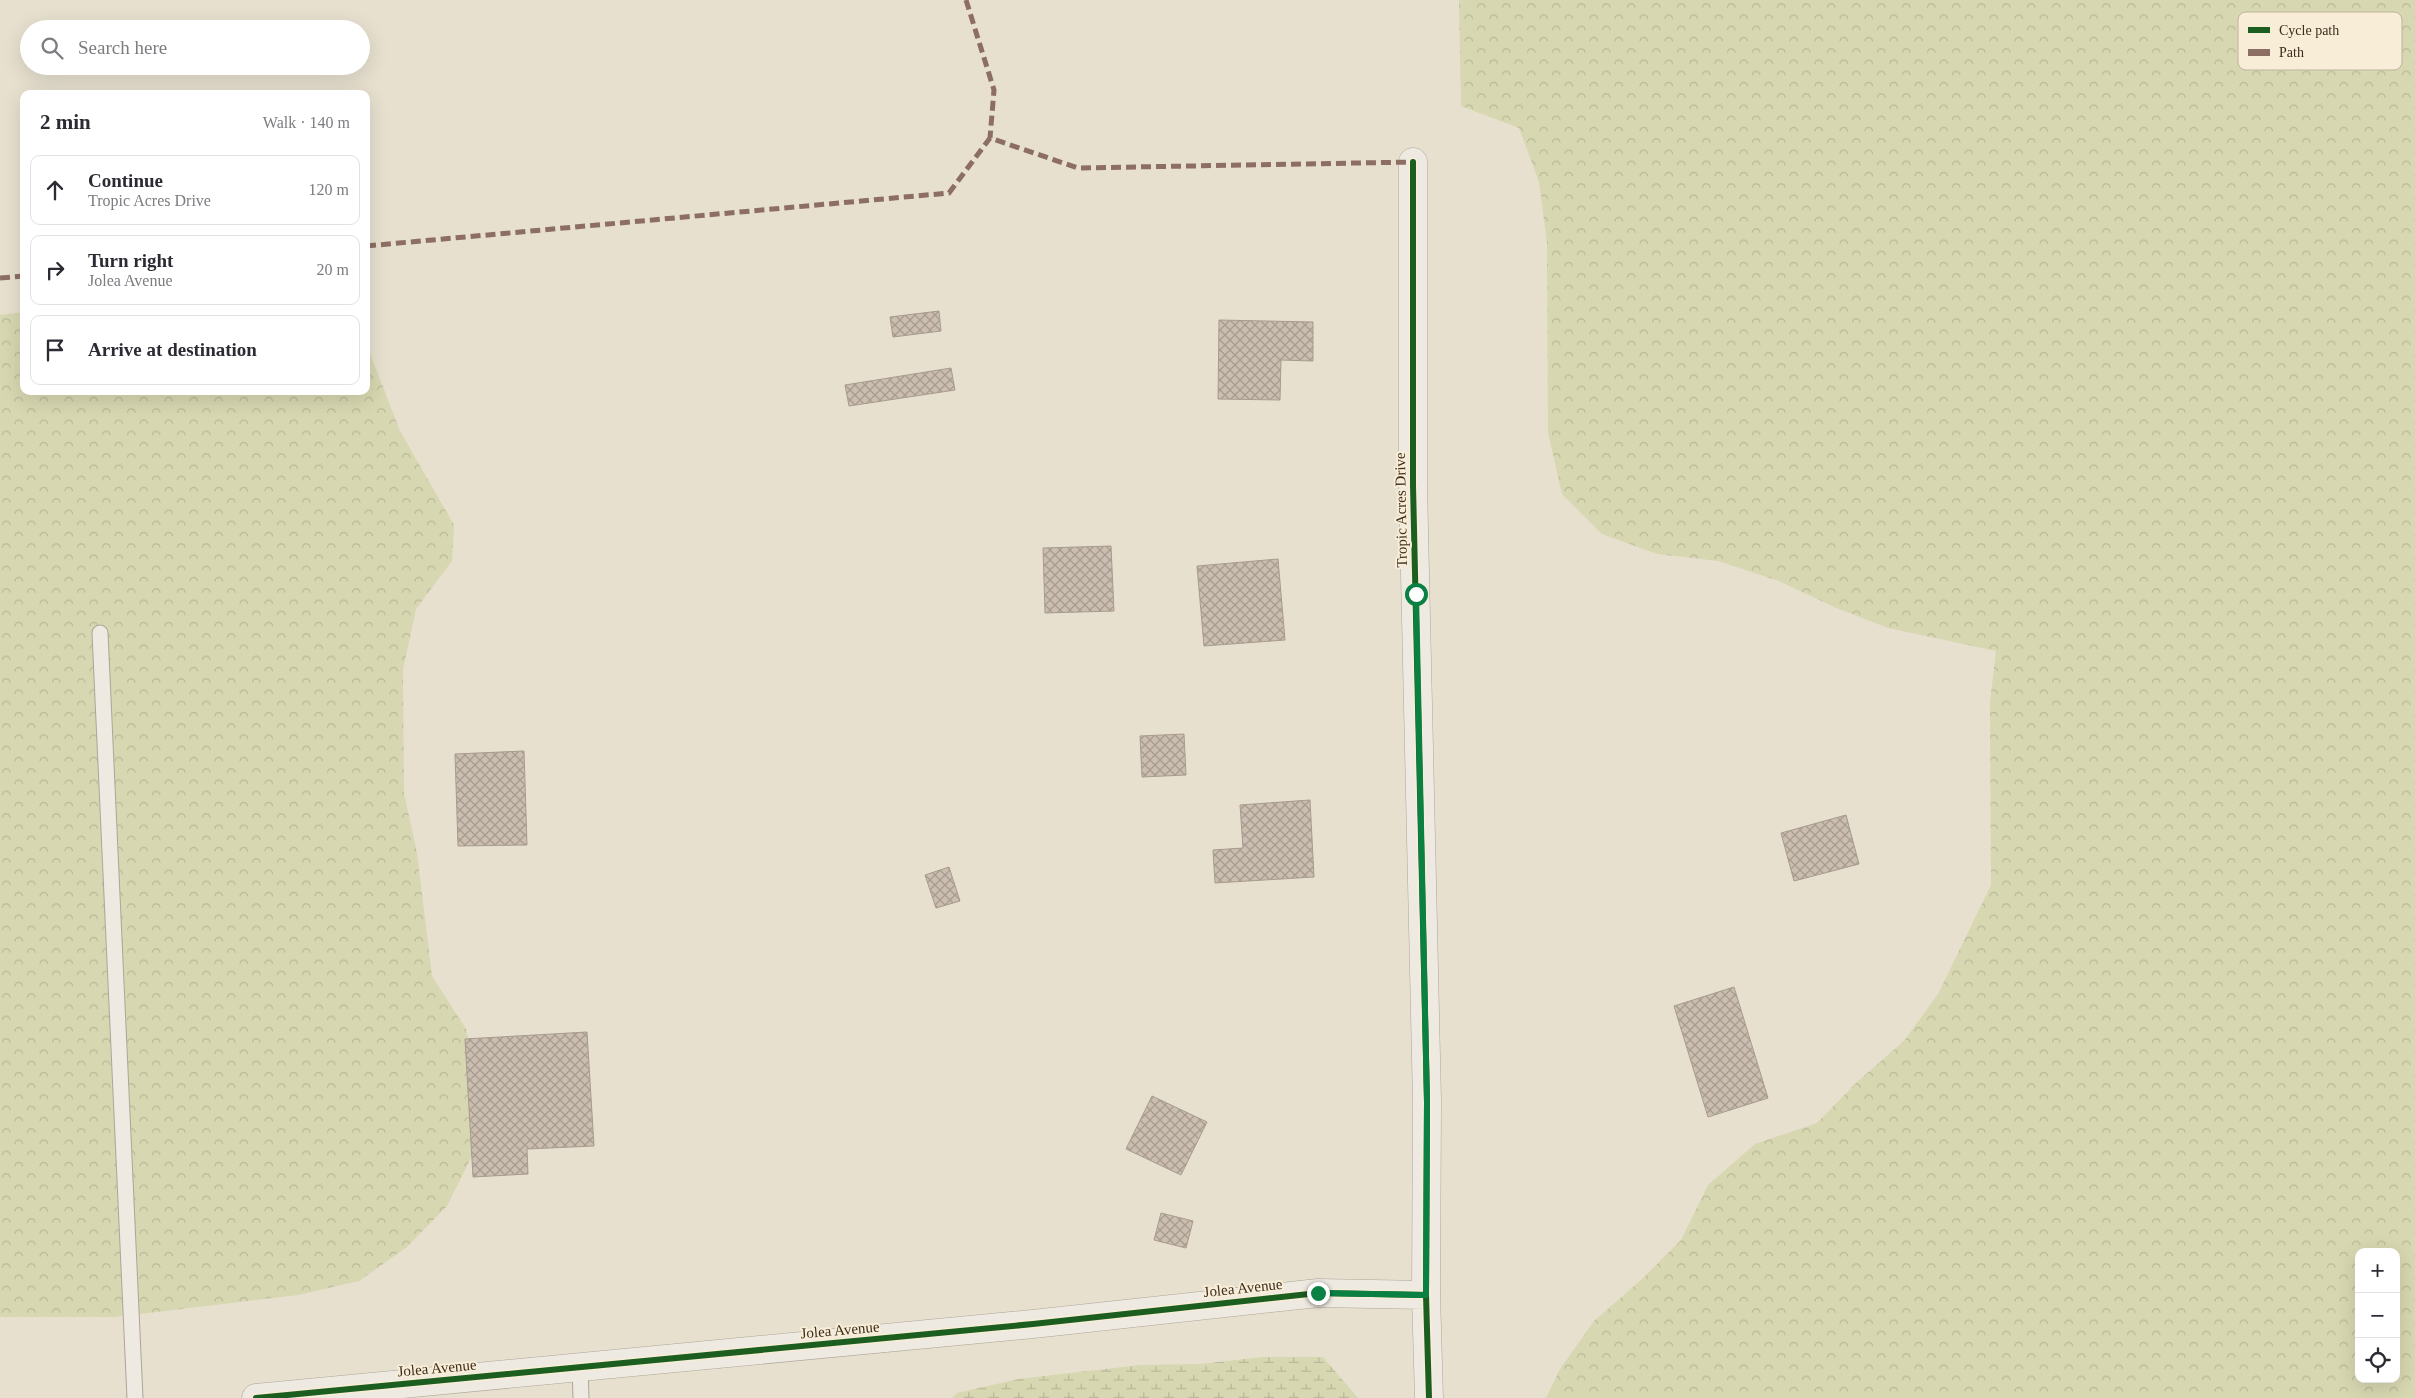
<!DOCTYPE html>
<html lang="en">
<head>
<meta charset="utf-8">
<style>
  body { margin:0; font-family:Georgia,serif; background:#f7f7f7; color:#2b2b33 }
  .controls { position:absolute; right:15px; bottom:15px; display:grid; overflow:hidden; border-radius:10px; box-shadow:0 5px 20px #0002 }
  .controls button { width:45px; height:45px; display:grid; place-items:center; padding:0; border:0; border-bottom:1px solid #e1e1e2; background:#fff; color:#2b2b33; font:25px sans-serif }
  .stop { position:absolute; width:15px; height:15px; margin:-11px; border:4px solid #0b8043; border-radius:50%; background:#fff }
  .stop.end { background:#0b8043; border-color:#fff; box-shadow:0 1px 5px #0008 }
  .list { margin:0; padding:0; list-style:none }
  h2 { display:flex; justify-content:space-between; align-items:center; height:65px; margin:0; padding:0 20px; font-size:21px }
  h2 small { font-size:16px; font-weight:400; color:#7c7c81 }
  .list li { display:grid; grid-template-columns:32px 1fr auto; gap:15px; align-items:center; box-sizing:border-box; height:70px; margin:0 10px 10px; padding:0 10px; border:1px solid #e1e1e2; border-radius:10px }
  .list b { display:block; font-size:19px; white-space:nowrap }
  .list p { margin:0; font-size:16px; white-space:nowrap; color:#7c7c81 }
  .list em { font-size:16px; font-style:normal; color:#7c7c81 }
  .icon { flex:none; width:28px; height:28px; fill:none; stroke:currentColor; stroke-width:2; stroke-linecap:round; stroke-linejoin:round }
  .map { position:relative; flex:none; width:2415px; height:1398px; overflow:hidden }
  .search { position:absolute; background:#fff; box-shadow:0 5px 20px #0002; left:20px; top:20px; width:350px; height:55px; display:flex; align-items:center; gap:12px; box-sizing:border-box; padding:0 18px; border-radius:28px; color:#7c7c81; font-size:19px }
  .panel { position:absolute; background:#fff; box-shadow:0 5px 20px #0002; left:20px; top:90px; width:350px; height:305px; border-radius:10px }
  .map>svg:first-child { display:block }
  .forest { fill:url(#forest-crowns); fill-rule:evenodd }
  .wetland { fill:url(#wetland-marsh) }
  .building { fill:url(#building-cross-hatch); stroke:#a89b8e }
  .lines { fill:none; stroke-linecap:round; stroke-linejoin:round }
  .service-casing { stroke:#ada598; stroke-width:17 }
  .minor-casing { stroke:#ada598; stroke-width:29 }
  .service { stroke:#efeae1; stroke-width:15 }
  .minor { stroke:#efeae1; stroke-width:28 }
  .quiet { stroke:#8d6e63; stroke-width:5; stroke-dasharray:10 5; stroke-linecap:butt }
  .cycleway-casing { stroke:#f8edd6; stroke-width:9 }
  .cycleway { stroke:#1b5e20; stroke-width:6 }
  .route { stroke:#0b8043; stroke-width:6 }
  .labels { text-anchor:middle; stroke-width:4; stroke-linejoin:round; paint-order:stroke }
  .street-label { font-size:15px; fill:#3d2d1e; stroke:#f8edd6 }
  .key { fill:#f8edd6; stroke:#c0b39f; stroke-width:1 }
  .key-label { font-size:14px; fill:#3d2d1e }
</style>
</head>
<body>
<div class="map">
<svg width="2415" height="1398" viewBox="0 0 2415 1398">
  <defs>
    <pattern id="forest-crowns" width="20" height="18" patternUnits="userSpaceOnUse" patternTransform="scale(1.25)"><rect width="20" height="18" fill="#d7d7b1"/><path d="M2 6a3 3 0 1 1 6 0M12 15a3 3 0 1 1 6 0" fill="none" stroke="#b9b998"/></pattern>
    <pattern id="wetland-marsh" width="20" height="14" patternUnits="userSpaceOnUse" patternTransform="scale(1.25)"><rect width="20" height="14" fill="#d7d7b1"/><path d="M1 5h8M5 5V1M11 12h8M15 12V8" fill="none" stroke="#b9b998"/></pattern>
    <pattern id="building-cross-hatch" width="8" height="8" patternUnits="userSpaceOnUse" patternTransform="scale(1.25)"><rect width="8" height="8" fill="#cbbeb0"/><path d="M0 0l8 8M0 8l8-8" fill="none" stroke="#a69b8f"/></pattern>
  </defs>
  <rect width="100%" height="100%" fill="#e7e0cf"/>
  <path class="forest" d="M1459 0H2415V1398H1546L1560 1369 1594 1321 1641 1280 1681 1240 1708 1185 1755 1144 1817 1123 1857 1082 1904 1041 1938 994 1991 885 1990 702 1996 651 1888 628 1834 607 1779 581 1718 561 1657 554 1602 534 1562 494 1548 433 1547 243 1539 182 1519 128 1461 106ZM2359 1252H2396V1379H2359Z
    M24 312V391H366V343L400 431 454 525 452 561 416 609 403 670 404 793 417 853 432 976 466 1029 480 1091 474 1152 447 1206 407 1247 359 1281 298 1295 115 1317H0V315Z"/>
  <path class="wetland" d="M1262 1357H1323L1358 1398H952L957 1393 1018 1379 1140 1365 1201 1364Z"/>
  <path class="building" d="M939 311 941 331 893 337 890 317Z
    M1219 320 1313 322V361L1281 360 1280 400 1218 399Z
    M951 368 955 390 849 406 845 385Z
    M1111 546 1114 611 1045 613 1043 548Z
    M1278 559 1285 640 1204 646 1197 566Z
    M1184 734 1186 775 1142 777 1140 736Z
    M524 751 527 845 458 846 455 754Z
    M1310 800 1314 877 1215 883 1213 850 1243 848 1240 805Z
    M1846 815 1859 864 1794 881 1781 833Z
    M949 867 960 901 936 908 925 875Z
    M1734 987 1768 1098 1708 1117 1674 1006Z
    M587 1032 594 1146 527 1149 528 1174 473 1177 465 1039Z
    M1152 1096 1207 1122 1181 1175 1126 1149Z
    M1161 1213 1193 1221 1186 1248 1154 1240Z"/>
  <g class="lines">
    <g class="service-casing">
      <path id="service" d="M100 633 135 1398
        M580 1367 581 1398"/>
    </g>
    <g class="minor-casing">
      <path id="minor" d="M1413 162V485L1427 1102 1426 1295 1429 1398
        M256 1398 1033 1324 1318 1293 1426 1295"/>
    </g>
    <use href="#service" class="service"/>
    <use href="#minor" class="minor"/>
    <path class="quiet" d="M966 0 994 90 990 138
      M366 246 949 193 990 138 1078 168 1413 162
      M0 278 24 276"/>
    <g class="cycleway-casing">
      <path id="cycleway" d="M1413 162V485L1427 1102 1426 1295 1429 1398
        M256 1398 1033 1324 1318 1293 1426 1295"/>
    </g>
    <use href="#cycleway" class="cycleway"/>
  </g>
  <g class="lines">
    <path class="route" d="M1318 1293 1426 1295 1427 1102 1416 594"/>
  </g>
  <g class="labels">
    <g class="street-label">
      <text transform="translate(1401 510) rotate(-91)" y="5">Tropic Acres Drive</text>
      <text transform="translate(1243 1288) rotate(-6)" y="5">Jolea Avenue</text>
      <text transform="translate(840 1330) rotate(-5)" y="5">Jolea Avenue</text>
      <text transform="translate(437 1368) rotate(-5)" y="5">Jolea Avenue</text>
    </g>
  </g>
  <rect x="2238" y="12" width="164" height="58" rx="8" class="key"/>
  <rect x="2248" y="27" width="22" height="6" fill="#1b5e20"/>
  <rect x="2248" y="49" width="22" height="7" fill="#8d6e63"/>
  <g class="key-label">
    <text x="2279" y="35">Cycle path</text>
    <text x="2279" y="57">Path</text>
  </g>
</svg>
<div class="controls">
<button>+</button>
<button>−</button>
<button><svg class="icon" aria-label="locate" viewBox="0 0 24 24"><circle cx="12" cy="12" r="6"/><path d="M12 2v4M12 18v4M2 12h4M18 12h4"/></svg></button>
</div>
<div class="stop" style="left:1416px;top:594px"></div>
<div class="stop end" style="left:1318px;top:1293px"></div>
<div class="search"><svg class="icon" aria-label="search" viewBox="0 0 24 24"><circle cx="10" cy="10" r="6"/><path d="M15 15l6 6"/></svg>Search here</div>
<section class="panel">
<h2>2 min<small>Walk · 140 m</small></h2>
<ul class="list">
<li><svg class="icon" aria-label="ahead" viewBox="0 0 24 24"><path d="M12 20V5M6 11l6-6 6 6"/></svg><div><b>Continue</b><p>Tropic Acres Drive</p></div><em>120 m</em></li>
<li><svg class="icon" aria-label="right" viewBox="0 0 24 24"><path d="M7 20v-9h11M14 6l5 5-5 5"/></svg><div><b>Turn right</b><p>Jolea Avenue</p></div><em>20 m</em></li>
<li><svg class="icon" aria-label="arrive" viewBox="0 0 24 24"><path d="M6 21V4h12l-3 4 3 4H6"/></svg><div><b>Arrive at destination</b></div></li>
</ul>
</section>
</div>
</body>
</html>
